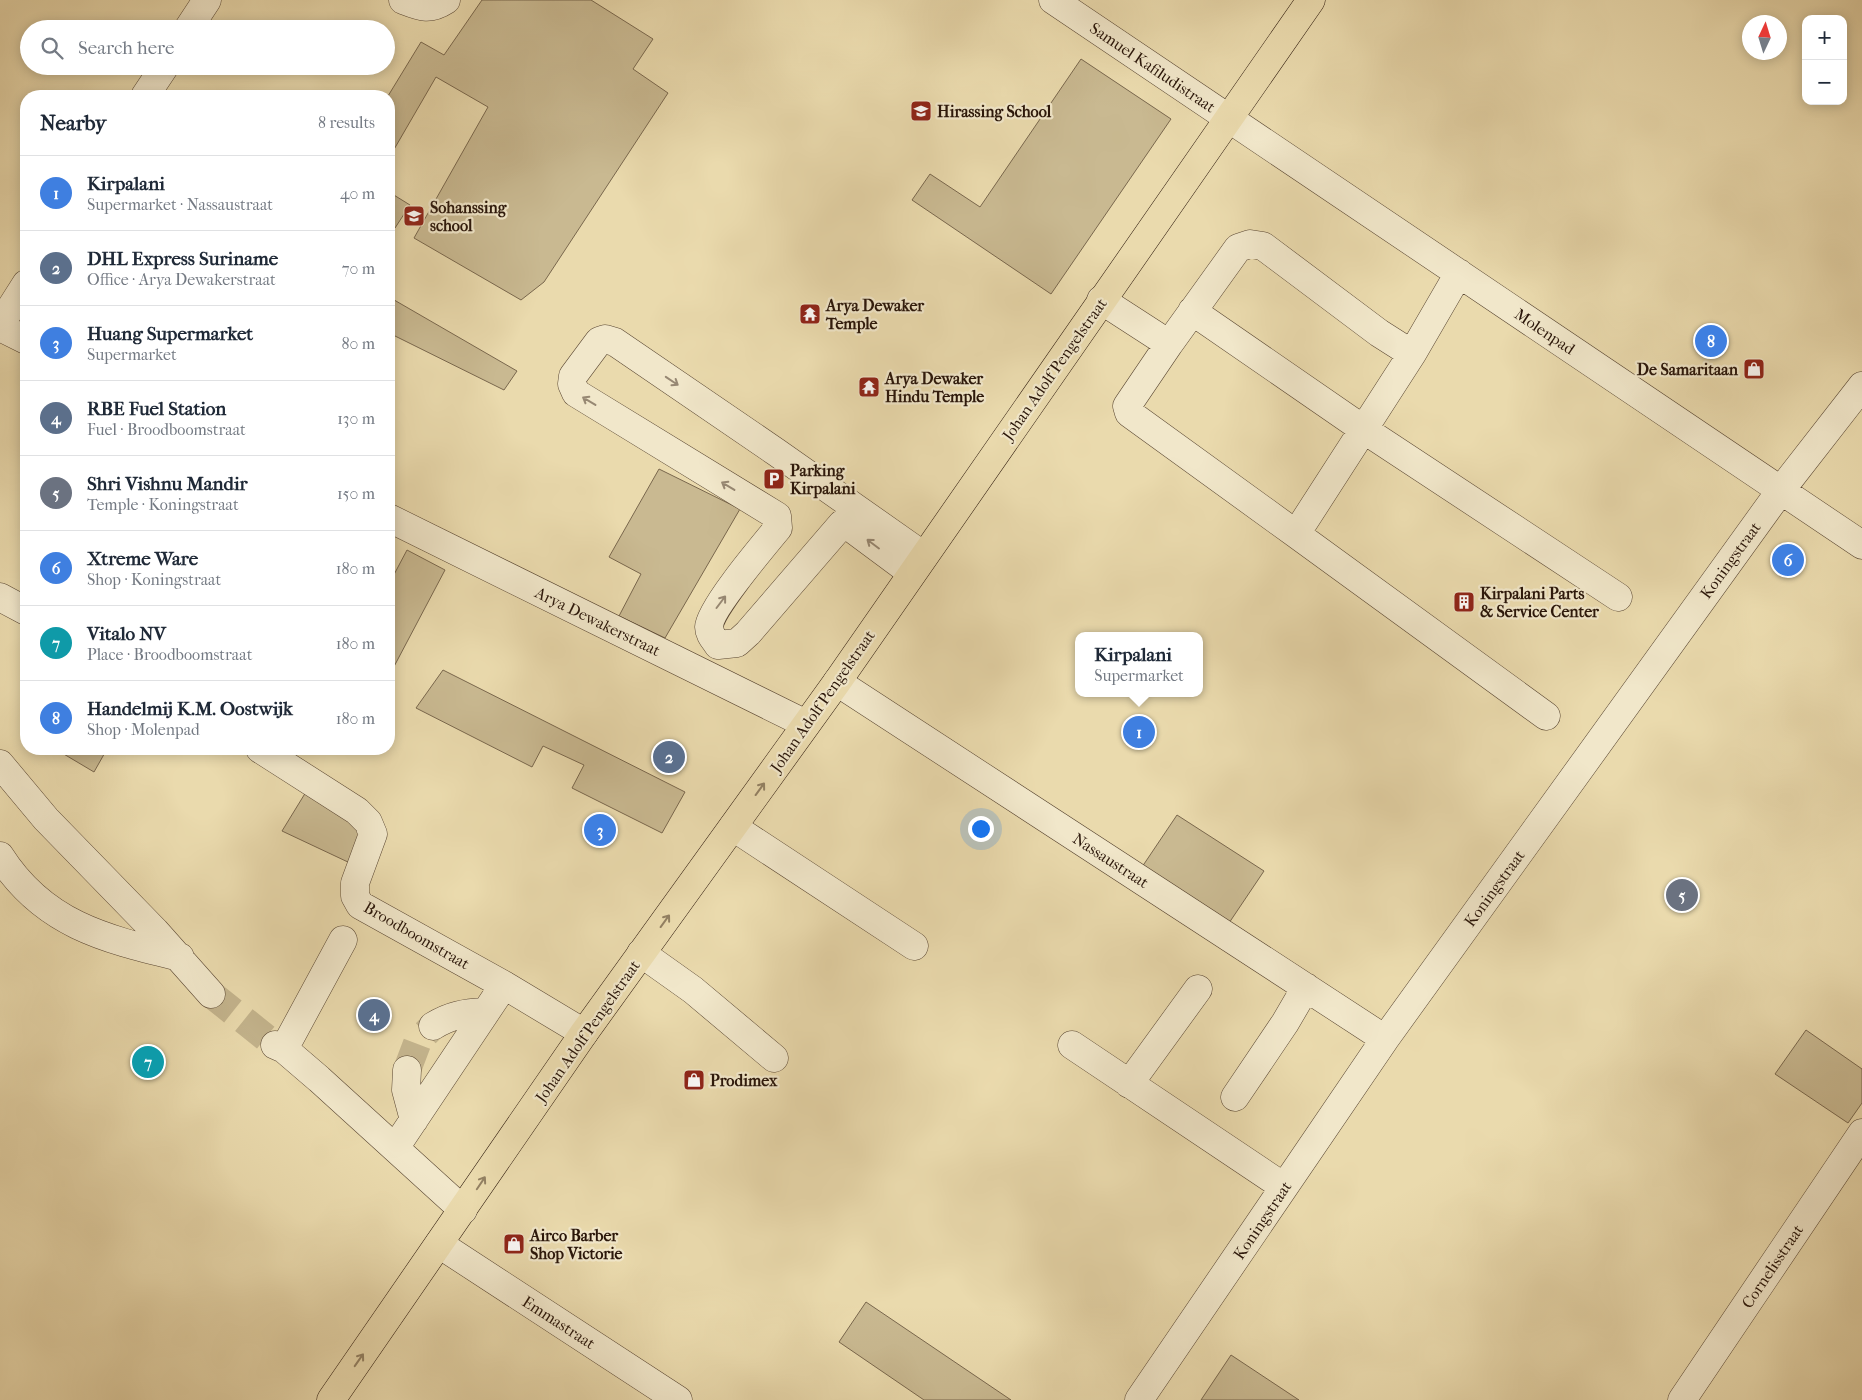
<!DOCTYPE html>
<html lang="en">
<head>
<meta charset="utf-8">
<style>
  body { margin:0; font-family:"IM FELL French Canon",serif; background:#f2f2f3; color:#1f2937 }
  .controls { position:absolute; right:15px; top:15px; display:grid; overflow:hidden; border-radius:10px; box-shadow:0 2px 12px #0003 }
  .controls button { width:45px; height:45px; display:grid; place-items:center; padding:0; border:0; border-bottom:1px solid #e0e1e3; background:#fff; color:#1f2937; font:25px sans-serif }
  .compass { position:absolute; left:1742px; top:15px; width:45px; height:45px; border-radius:50%; background:#fff; box-shadow:0 2px 12px #0003; rotate:4deg }
  .you { position:absolute; left:980px; top:828px; width:18px; height:18px; margin:-12px; border:4px solid #fff; border-radius:50%; background:#1a73e8; box-shadow:0 0 0 8px #1a73e833 }
  .badge { display:grid; place-items:center; width:32px; height:32px; border-radius:50%; background:#0b8043; color:#fff; font-size:16px; font-weight:700 }
  .pin { position:absolute; translate:-50% -50%; border:2px solid #fff; box-shadow:0 1px 5px #0006 }
  .popup { position:absolute; left:1075px; top:632px; width:128px; height:65px; box-sizing:border-box; display:grid; place-content:center; border-radius:10px; background:#fff; filter:drop-shadow(0 1px 4px #0005); font-size:16px; white-space:nowrap; color:#747a83 }
  .popup b { font-size:19px; color:#1f2937 }
  .popup::after { content:''; position:absolute; left:50%; top:100%; margin-left:-10px; border:10px solid transparent; border-top-color:#fff }
  .list { margin:0; padding:0; list-style:none }
  h2 { display:flex; justify-content:space-between; align-items:center; height:65px; margin:0; padding:0 20px; font-size:21px }
  h2 small { font-size:16px; font-weight:400; color:#747a83 }
  .list li { display:grid; grid-template-columns:32px 1fr auto; gap:15px; align-items:center; box-sizing:border-box; height:75px; padding:0 20px; border-top:1px solid #e0e1e3 }
  .list b { display:block; font-size:19px; white-space:nowrap }
  .list p { margin:0; font-size:16px; white-space:nowrap; color:#747a83 }
  .list em { font-size:16px; font-style:normal; color:#747a83 }
  .icon { flex:none; width:28px; height:28px; fill:none; stroke:currentColor; stroke-width:2; stroke-linecap:round; stroke-linejoin:round }
  .map { position:relative; flex:none; width:1862px; height:1400px; overflow:hidden }
  .search { position:absolute; background:#fff; box-shadow:0 2px 12px #0003; left:20px; top:20px; width:375px; height:55px; display:flex; align-items:center; gap:12px; box-sizing:border-box; padding:0 18px; border-radius:28px; color:#747a83; font-size:19px }
  .panel { position:absolute; background:#fff; box-shadow:0 2px 12px #0003; left:20px; top:90px; width:375px; height:665px; border-radius:20px }
  .map>svg:first-child { display:block }
  .green { fill:#c9b991; stroke:#79674d }
  .lines { fill:none; stroke-linecap:round; stroke-linejoin:round }
  .minor-tunnel { stroke:#c3b38c; stroke-width:28; stroke-dasharray:28 14; stroke-linecap:butt }
  .minor-casing { stroke:#594632; stroke-width:29 }
  .major-casing { stroke:#291509; stroke-width:29 }
  .minor { stroke:#f1e7ca; stroke-width:28 }
  .major { stroke:#eadaad; stroke-width:28 }
  .oneway { stroke:#978873 }
  .oneway2 { stroke:#938163 }
  .labels { text-anchor:middle; stroke-width:4.5; stroke-linejoin:round; paint-order:stroke }
  .street-label { font-size:16px; fill:#291509; stroke:#f1e7ca }
  .poi-label { font-size:16px; font-weight:bold; fill:#291509; stroke:#f1e7ca; text-anchor:start }
</style>
</head>
<body>
<div class="map">
<svg width="1862" height="1400" viewBox="0 0 1862 1400">
  <rect width="100%" height="100%" fill="#eadaad"/>
  <filter id="stains"><feTurbulence type="fractalNoise" baseFrequency=".004" numOctaves="4"/><feColorMatrix values="0 0 0 0 .2 0 0 0 0 .09 0 0 0 0 .02 0 0 0 .5 -.17"/></filter>
  <radialGradient id="worn" r=".72"><stop offset=".6" stop-color="#630" stop-opacity="0"/><stop offset="1" stop-color="#630" stop-opacity=".3"/></radialGradient>
  <path class="green" d="M482 0H591L653 39 633 69 668 93 544 282 521 300 414 238 488 107 436 77 389 158 388 96 421 42 444 55Z
    M1081 59 1171 119 1051 294 912 200 930 174 980 207Z
    M389 192 410 205 395 228 389 225Z
    M389 297 517 371 504 390 389 333Z
    M659 469 740 509 665 638 619 616 641 574 609 557Z
    M407 550 445 570 389 676V584Z
    M443 670 685 792 662 833 572 788 584 765 543 746 532 767 416 708Z
    M57 749H107L94 772 57 750Z
    M309 787 361 826 350 863 282 831Z
    M1177 815 1264 871 1229 923 1142 867Z
    M1806 1030 1862 1069V1103L1848 1123 1775 1074Z
    M866 1302 1011 1400H924L839 1342Z
    M1231 1355 1299 1400H1201Z"/>
  <g class="lines">
    <path class="minor-tunnel" d="M211 994 275 1045
      M407 1070 418 1041 433 1026"/>
    <g class="minor-casing">
      <path id="minor" d="M403 0C421 7 429 11 446 0
        M1053 0 1862 545
        M188 29 207 0
        M145 96 165 66
        M1250 244 1263 246 1379 333 1412 354 1296 534 1129 413 1127 406 1169 344 1238 248Z
        M1101 300 1169 344
        M1192 311 1363 429 1618 597
        M0 325 26 284
        M0 327 26 340
        M1412 354 1459 273
        M389 518 806 724
        M1296 534 1546 716
        M0 597 26 611
        M718 645C714 639 709 634 709 627 709 610 764 545 778 528L777 516 576 393 572 384 573 376 599 341 605 339 615 342 776 452 924 556
        M718 645 737 643 748 633 842 524H846L912 573
        M837 682 1385 1039
        M260 749 357 811 368 822 373 834 355 883V896L360 905 504 985 584 1033
        M0 764 46 819 155 931 211 994
        M733 827 914 946
        M0 856C44 925 106 939 180 957
        M641 953 693 990 774 1058
        M433 1026C451 1015 464 1013 486 1012
        M275 1045 284 1049 319 1079 463 1210
        M1072 1045 1284 1187
        M284 1049 343 940
        M407 1070 406 1090 414 1120
        M1129 1084 1198 989
        M1235 1097 1285 1023 1306 987
        M395 1148 504 985
        M439 1244 678 1400
        M1139 1400 1385 1039 1781 490 1862 386
        M1682 1400 1862 1133"/>
    </g>
    <g class="major-casing">
      <path id="major" d="M331 1400 584 1033 837 682 1311 0"/>
    </g>
    <use href="#minor" class="minor"/>
    <use href="#major" class="major"/>
  </g>
  <defs><path id="oneway-shaft" d="M-6 0H5M1.5-3L5.5 0L1.5 3" fill="none" stroke-width="1.6" stroke-linecap="round" stroke-linejoin="round" transform="scale(1.25)"/></defs>
  <g class="oneway">
    <use href="#oneway-shaft" transform="translate(672 381) rotate(34)"/>
    <use href="#oneway-shaft" transform="translate(589 401) rotate(-149)"/>
    <use href="#oneway-shaft" transform="translate(728 486) rotate(-149)"/>
    <use href="#oneway-shaft" transform="translate(873 544) rotate(-143)"/>
    <use href="#oneway-shaft" transform="translate(721 602) rotate(-53)"/>
  </g>
  <g class="oneway2">
    <use href="#oneway-shaft" transform="translate(760 789) rotate(-54)"/>
    <use href="#oneway-shaft" transform="translate(665 921) rotate(-54)"/>
    <use href="#oneway-shaft" transform="translate(481 1183) rotate(-56)"/>
    <use href="#oneway-shaft" transform="translate(359 1360) rotate(-55)"/>
  </g>
  <defs>
    <g id="school-square" transform="scale(1.125)"><rect x="-9" y="-9" width="18" height="18" rx="4" fill="#8f2418" stroke="#f1e7ca"/><path d="M0-5L7-2L0 1L-7-2ZM-4 1L0 2.5L4 1V4Q0 6-4 4Z" fill="#fff"/></g>
    <g id="temple-square" transform="scale(1.125)"><rect x="-9" y="-9" width="18" height="18" rx="4" fill="#8f2418" stroke="#f1e7ca"/><path d="M0-6L5-2H3V0L6.5 2.5H4V6H1.5V3h-3V6H-4V2.5H-6.5L-3 0V-2H-5Z" fill="#fff"/></g>
    <g id="shop-square" transform="scale(1.125)"><rect x="-9" y="-9" width="18" height="18" rx="4" fill="#8f2418" stroke="#f1e7ca"/><path d="M-5-2.5h2.3a2.7 3.5 0 0 1 5.4 0H5L5.5 6h-11ZM-1.5-2.5h3a1.5 2.3 0 0 0-3 0Z" fill="#fff"/></g>
    <g id="parking-square" transform="scale(1.125)"><rect x="-9" y="-9" width="18" height="18" rx="4" fill="#8f2418" stroke="#f1e7ca"/><path d="M-3.5-5.5H1a3.5 3.5 0 0 1 0 7H-1V5.5H-3.5ZM-1-3.4V-.6H.8a1.4 1.4 0 0 0 0-2.8Z" fill="#fff"/></g>
    <g id="building-square" transform="scale(1.125)"><rect x="-9" y="-9" width="18" height="18" rx="4" fill="#8f2418" stroke="#f1e7ca"/><path d="M-4-6H4V6H1V3H-1V6H-4ZM-2.5-4.3h1.7v1.8h-1.7ZM.8-4.3h1.7v1.8H.8ZM-2.5-1h1.7V.8h-1.7ZM.8-1h1.7V.8H.8Z" fill="#fff"/></g>
  </defs>
  <g fill-rule="evenodd">
    <use href="#school-square" x="921" y="111"/>
    <use href="#school-square" x="414" y="216"/>
    <use href="#temple-square" x="810" y="314"/>
    <use href="#shop-square" x="1754" y="369"/>
    <use href="#temple-square" x="869" y="387"/>
    <use href="#parking-square" x="774" y="479"/>
    <use href="#building-square" x="1464" y="602"/>
    <use href="#shop-square" x="694" y="1080"/>
    <use href="#shop-square" x="514" y="1244"/>
  </g>
  <g class="labels">
    <g class="street-label">
      <text transform="translate(1153 67) rotate(34)" y="6">Samuel Kafiludistraat</text>
      <text transform="translate(1545 331) rotate(34)" y="6">Molenpad</text>
      <text transform="translate(1054 369) rotate(-55)" y="6">Johan Adolf Pengelstraat</text>
      <text transform="translate(1730 560) rotate(-54)" y="6">Koningstraat</text>
      <text transform="translate(598 621) rotate(26)" y="6">Arya Dewakerstraat</text>
      <text transform="translate(822 701) rotate(-55)" y="6">Johan Adolf Pengelstraat</text>
      <text transform="translate(1111 860) rotate(33)" y="6">Nassaustraat</text>
      <text transform="translate(1494 888) rotate(-54)" y="6">Koningstraat</text>
      <text transform="translate(417 935) rotate(30)" y="6">Broodboomstraat</text>
      <text transform="translate(587 1031) rotate(-55)" y="6">Johan Adolf Pengelstraat</text>
      <text transform="translate(1262 1220) rotate(-56)" y="6">Koningstraat</text>
      <text transform="translate(1772 1266) rotate(-56)" y="6">Cornelisstraat</text>
      <text transform="translate(559 1322) rotate(33)" y="6">Emmastraat</text>
    </g>
    <g class="poi-label">
      <text x="937" y="117">Hirassing School</text>
      <text x="430" y="213">Sohanssing<tspan x="430" dy="18">school</tspan></text>
      <text x="826" y="311">Arya Dewaker<tspan x="826" dy="18">Temple</tspan></text>
      <text x="1738" y="375" text-anchor="end">De Samaritaan</text>
      <text x="885" y="384">Arya Dewaker<tspan x="885" dy="18">Hindu Temple</tspan></text>
      <text x="790" y="476">Parking<tspan x="790" dy="18">Kirpalani</tspan></text>
      <text x="1480" y="599">Kirpalani Parts<tspan x="1480" dy="18">&amp; Service Center</tspan></text>
      <text x="710" y="1086">Prodimex</text>
      <text x="530" y="1241">Airco Barber<tspan x="530" dy="18">Shop Victorie</tspan></text>
    </g>
  </g>
  <rect width="100%" height="100%" filter="url(#stains)"/>
  <rect width="100%" height="100%" fill="url(#worn)"/>
</svg>
<div class="controls">
<button>+</button>
<button>−</button>
</div>
<svg class="compass" viewBox="-18 -18 36 36"><path d="M0-13l5 13h-10z" fill="#e53935"/><path d="M0 13l5-13h-10z" fill="#747a83"/></svg>
<div class="you"></div>
<div class="pin badge" style="left:1139px;top:732px;background:#3f7fe0">1</div>
<div class="popup"><b>Kirpalani</b>Supermarket</div>
<div class="pin badge" style="left:669px;top:757px;background:#5c6f8a">2</div>
<div class="pin badge" style="left:600px;top:830px;background:#3f7fe0">3</div>
<div class="pin badge" style="left:374px;top:1015px;background:#5c6f8a">4</div>
<div class="pin badge" style="left:1682px;top:895px;background:#6b7280">5</div>
<div class="pin badge" style="left:1788px;top:560px;background:#3f7fe0">6</div>
<div class="pin badge" style="left:148px;top:1062px;background:#0f9aa8">7</div>
<div class="pin badge" style="left:1711px;top:341px;background:#3f7fe0">8</div>
<div class="search"><svg class="icon" aria-label="search" viewBox="0 0 24 24"><circle cx="10" cy="10" r="6"/><path d="M15 15l6 6"/></svg>Search here</div>
<section class="panel">
<h2>Nearby<small>8 results</small></h2>
<ul class="list">
<li><span class="badge" style="background:#3f7fe0">1</span><div><b>Kirpalani</b><p>Supermarket · Nassaustraat</p></div><em>40 m</em></li>
<li><span class="badge" style="background:#5c6f8a">2</span><div><b>DHL Express Suriname</b><p>Office · Arya Dewakerstraat</p></div><em>70 m</em></li>
<li><span class="badge" style="background:#3f7fe0">3</span><div><b>Huang Supermarket</b><p>Supermarket</p></div><em>80 m</em></li>
<li><span class="badge" style="background:#5c6f8a">4</span><div><b>RBE Fuel Station</b><p>Fuel · Broodboomstraat</p></div><em>130 m</em></li>
<li><span class="badge" style="background:#6b7280">5</span><div><b>Shri Vishnu Mandir</b><p>Temple · Koningstraat</p></div><em>150 m</em></li>
<li><span class="badge" style="background:#3f7fe0">6</span><div><b>Xtreme Ware</b><p>Shop · Koningstraat</p></div><em>180 m</em></li>
<li><span class="badge" style="background:#0f9aa8">7</span><div><b>Vitalo NV</b><p>Place · Broodboomstraat</p></div><em>180 m</em></li>
<li><span class="badge" style="background:#3f7fe0">8</span><div><b>Handelmij K.M. Oostwijk</b><p>Shop · Molenpad</p></div><em>180 m</em></li>
</ul>
</section>
</div>
</body>
</html>
